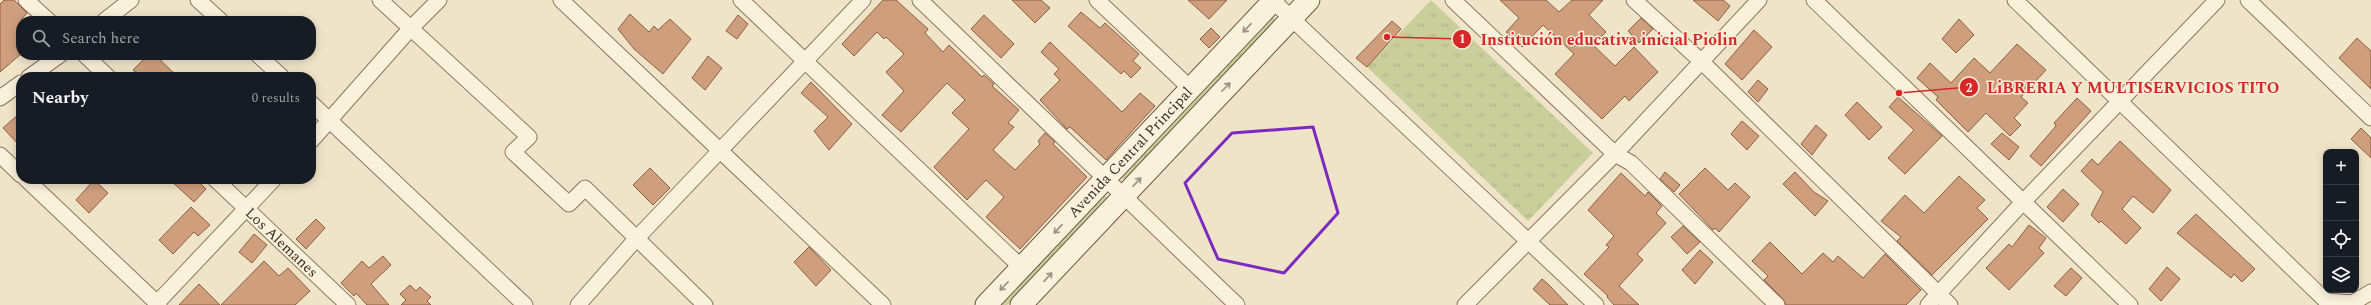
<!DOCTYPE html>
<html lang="en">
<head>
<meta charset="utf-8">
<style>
  body { margin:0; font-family:Spectral,serif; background:#242831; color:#f1f3f6 }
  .controls { position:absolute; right:12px; bottom:12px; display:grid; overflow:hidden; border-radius:8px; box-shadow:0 2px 10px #0003 }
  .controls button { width:36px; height:36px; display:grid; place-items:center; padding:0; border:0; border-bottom:1px solid #363941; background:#171b24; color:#f1f3f6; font:20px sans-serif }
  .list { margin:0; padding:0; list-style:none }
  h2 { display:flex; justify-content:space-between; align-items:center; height:52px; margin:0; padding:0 16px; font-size:17px }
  h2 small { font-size:13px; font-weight:400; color:#9ea1a6 }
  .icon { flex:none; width:22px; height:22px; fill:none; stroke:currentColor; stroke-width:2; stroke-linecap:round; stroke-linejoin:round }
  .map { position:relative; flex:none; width:2371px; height:305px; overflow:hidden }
  .search { position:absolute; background:#171b24; box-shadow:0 2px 10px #0003; left:16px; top:16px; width:300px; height:44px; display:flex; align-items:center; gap:10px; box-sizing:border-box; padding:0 14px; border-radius:16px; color:#9ea1a6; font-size:15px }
  .panel { position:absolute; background:#171b24; box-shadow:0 2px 10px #0003; left:16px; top:72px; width:300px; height:112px; border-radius:16px }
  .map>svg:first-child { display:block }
  .grass { fill:url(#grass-tufts) }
  .building { fill:#cf9f7d; stroke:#8d5f41 }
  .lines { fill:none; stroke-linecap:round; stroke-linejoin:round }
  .street-casing { stroke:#8d765c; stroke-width:17 }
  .secondary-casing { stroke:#6f573f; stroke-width:23 }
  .street { stroke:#faf1dc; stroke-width:15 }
  .secondary { stroke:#faf1dc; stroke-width:21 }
  .oneway { stroke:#9c907e }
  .marked { fill:none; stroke:#7b2cbf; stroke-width:3; stroke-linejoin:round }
  .labels { text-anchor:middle; stroke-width:3; stroke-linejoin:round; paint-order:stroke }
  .street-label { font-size:15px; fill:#3d2e20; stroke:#f7eed8 }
  .leader { fill:none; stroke:#d62828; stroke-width:1.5 }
  .callout-dot { fill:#d62828; stroke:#f7eed8; stroke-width:1.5 }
  .mark-label { font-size:12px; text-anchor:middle; font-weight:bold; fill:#fff }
  .callout-label { font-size:16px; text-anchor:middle; font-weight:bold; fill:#d62828; stroke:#f7eed8; stroke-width:3; stroke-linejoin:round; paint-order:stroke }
</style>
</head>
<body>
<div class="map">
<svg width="2371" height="305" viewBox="0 0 2371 305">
  <defs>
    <pattern id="grass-tufts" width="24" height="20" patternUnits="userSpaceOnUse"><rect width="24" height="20" fill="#c9cf9b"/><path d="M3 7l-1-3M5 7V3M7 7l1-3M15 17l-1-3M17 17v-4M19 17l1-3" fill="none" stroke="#aeb285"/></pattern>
  </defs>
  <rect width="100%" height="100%" fill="#f0e4c8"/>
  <path class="grass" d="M1431 0 1593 153 1528 221 1367 67Z
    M1271 15 1277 21 1126 181 1120 176Z
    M1104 194 1109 199 1007 305H998Z"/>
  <path class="building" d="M4 0H14L27 13 21 20V54L0 72V4Z
    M883 0H896L928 29 925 33 943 52 949 45 982 77 984 75 994 84 992 86 1019 110 1008 123 1014 127 993 150 1015 170 1040 144 1038 141 1045 133 1055 142 1053 144 1087 177 1020 249 986 217 1004 197 986 180 967 200 934 167 969 129 952 113 965 100 947 83 901 132 882 115 904 91 886 72 904 54 886 37 884 39 877 32 854 56 842 44Z
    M1012 0H1041L1050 8 1035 23Z
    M1188 0H1227L1209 19Z
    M1500 0H1546L1559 12 1572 0H1603L1589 15 1606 32 1593 45 1615 66 1634 47 1658 72 1629 101 1625 96 1602 119 1555 74 1574 54 1543 25 1522 47 1506 32 1519 18Z
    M1693 0H1723L1730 6 1718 21Z
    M1081 12 1100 28 1105 23 1139 54 1133 61 1141 68 1131 78 1124 71 1121 74 1068 26Z
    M630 14 649 32 654 26 658 30 670 19 691 39 663 74 634 49 618 29Z
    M738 15 748 24 737 39 726 31Z
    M984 15 1014 44 1001 58 971 29Z
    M1641 18 1653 29 1639 43 1628 31Z
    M1959 19 1974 35 1956 53 1942 39Z
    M1392 21 1401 29 1367 67 1356 58Z
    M1211 28 1220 37 1209 48 1200 39Z
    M1754 30 1772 47 1742 80 1725 64Z
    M2357 38 2371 51V89L2339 58Z
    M1050 42 1122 112 1140 93 1155 106 1106 160 1070 127 1067 129 1040 100 1060 80 1054 74 1059 69 1041 52Z
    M2017 44 2046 70 2021 97 2028 103 2014 118 2021 125 2010 136 1986 113 1968 132 1936 100 1938 97 1917 78 1930 63 1951 83 1974 58 1990 73Z
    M148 55H155L178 77H141L133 70Z
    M708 56 722 68 705 90 692 78Z
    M1758 80 1768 89 1758 102 1748 92Z
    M811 82 852 124 829 150 814 131 828 117 801 93Z
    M1898 97 1942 136 1905 174 1888 158 1914 130 1889 107Z
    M2077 98 2091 111 2041 166 2030 156 2056 126 2054 123Z
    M1857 102 1882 127 1869 140 1845 115Z
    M21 112V147L3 128Z
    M1742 121 1759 136 1747 150 1731 134Z
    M1816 125 1827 135 1812 155 1801 144Z
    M2361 128 2371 138V158L2351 139Z
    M2002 133 2019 147 2009 160 1991 144Z
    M2120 141 2171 190 2153 213 2133 196 2122 209 2141 228 2126 244 2101 221 2099 223 2091 215 2103 192 2081 171 2092 159 2098 165Z
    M650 168 670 188 653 205 633 185Z
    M1705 168 1728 190 1735 183 1750 197 1719 232 1715 228 1713 230 1679 194Z
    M1665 172 1680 185 1674 192 1660 179Z
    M1795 172 1814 192 1828 201 1815 216 1783 184Z
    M1621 173 1645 196 1648 192 1662 206 1656 213 1666 223 1637 254 1643 260 1619 286 1639 305H1614L1607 297 1608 296 1584 274 1609 247 1606 245 1614 236 1588 210Z
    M1959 176 1985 200 1977 208 1988 219 1932 275 1897 241 1901 237 1881 221 1905 195 1924 213Z
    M169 179H196L206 189 194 202Z
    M94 180 108 193 89 213 76 200Z
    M2063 189 2079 204 2063 222 2047 207Z
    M191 207 210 225 198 236 194 232 173 254 159 240Z
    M2196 214 2255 269 2242 282 2234 274 2231 278 2177 233Z
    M316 219 325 228 306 249 296 239Z
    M2029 225 2046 238 2039 248 2044 253 2009 290 1986 268 2009 244 2012 247Z
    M1683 226 1700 242 1687 254 1671 237Z
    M254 234 267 245 252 263 239 252Z
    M1770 242 1802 274 1823 253 1833 262 1838 256 1863 278 1885 254 1921 290 1906 305H1786L1783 299 1764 280 1768 276 1752 261Z
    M809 247 831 270 816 286 794 262Z
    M1700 250 1713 262 1695 284 1682 270Z
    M383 256 391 265 371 284 389 305H367L356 293 354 296 341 283 362 261 369 268Z
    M264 261 279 276 288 268 310 291 295 305H221Z
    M2167 267 2180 279 2161 301 2149 289Z
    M2071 268 2082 278 2066 296 2054 286Z
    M1542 279 1548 284 1568 305H1550L1533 289Z
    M199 284 220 305H179Z
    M410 285 416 291 420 287 431 297 427 301 431 305H401L406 300 400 294Z"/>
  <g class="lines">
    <g class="street-casing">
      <g id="street">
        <path d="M26 0 49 21"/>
        <path d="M198 0 221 21"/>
        <path d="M380 0 529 137 513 152 569 204 585 188 705 305"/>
        <path d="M561 0 883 305"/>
        <path d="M741 0 1022 268"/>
        <path d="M920 0 1237 305"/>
        <path d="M1097 0 1190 88"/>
        <path d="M1272 0 1596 305"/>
        <path d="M1453 0 1615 154 1631 163 1777 305"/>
        <path d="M1634 0 1702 62 1950 305"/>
        <path d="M1814 0 2130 305"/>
        <path d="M2015 0 2326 301 2353 303 2355 305"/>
        <path d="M2248 0 2371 118"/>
        <path d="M104 21 131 0"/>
        <path d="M85 55 108 77"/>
        <path d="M258 55 282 77"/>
        <path d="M29 77 60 55"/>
        <path d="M0 98 21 83"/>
        <path d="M311 103 525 305"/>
        <path d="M311 141 410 29 439 0"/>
        <path d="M0 155 21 175"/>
        <path d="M26 179 159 305"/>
        <path id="s1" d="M215 179 348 305"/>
        <path d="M157 303 274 179"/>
        <path d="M578 305 636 239 863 0"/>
        <path d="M1465 305 1615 154 1759 0"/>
        <path d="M1928 305 2023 202 2217 0"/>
        <path d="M2349 305 2371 292"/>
      </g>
    </g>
    <g class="secondary-casing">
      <g id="secondary">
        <path id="s2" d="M986 305 1274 0"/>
        <path d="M1021 305 1309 0"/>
      </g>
    </g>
    <use href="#street" class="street"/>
    <use href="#secondary" class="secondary"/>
  </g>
  <defs><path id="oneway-shaft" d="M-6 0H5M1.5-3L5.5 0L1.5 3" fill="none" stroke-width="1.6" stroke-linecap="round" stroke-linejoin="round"/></defs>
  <g class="oneway">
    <use href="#oneway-shaft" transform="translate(1247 28) rotate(133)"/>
    <use href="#oneway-shaft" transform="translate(1226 87) rotate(-46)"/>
    <use href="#oneway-shaft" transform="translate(1137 182) rotate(-47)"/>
    <use href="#oneway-shaft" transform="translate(1058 229) rotate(133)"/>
    <use href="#oneway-shaft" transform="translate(1048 277) rotate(-47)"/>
    <use href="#oneway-shaft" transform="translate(1004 286) rotate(134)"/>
  </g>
  <path class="marked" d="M1313 127 1338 213 1284 273 1218 259 1185 183 1232 133Z"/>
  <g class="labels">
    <g class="street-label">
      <text dy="5" stroke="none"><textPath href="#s2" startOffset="210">Avenida Central Principal</textPath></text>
      <text dy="5" stroke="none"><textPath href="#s1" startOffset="92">Los Alemanes</textPath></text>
    </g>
  </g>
  <path class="leader" d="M1387 37L1462 39M1899 93L1969 87"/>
  <g class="callout-dot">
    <circle cx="1387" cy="37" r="4"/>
    <circle cx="1899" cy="93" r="4"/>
    <circle cx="1462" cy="39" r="10"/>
    <circle cx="1969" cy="87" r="10"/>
  </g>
  <g class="mark-label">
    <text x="1462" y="43">1</text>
    <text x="1969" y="92">2</text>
  </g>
  <g class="callout-label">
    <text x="1609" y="45">Institución educativa inicial Piolin</text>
    <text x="2133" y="93">LiBRERIA Y MULTISERVICIOS TITO</text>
  </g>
</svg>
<div class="controls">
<button>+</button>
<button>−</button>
<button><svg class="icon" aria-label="locate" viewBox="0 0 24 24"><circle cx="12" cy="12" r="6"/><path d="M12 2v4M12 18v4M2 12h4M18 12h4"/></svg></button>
<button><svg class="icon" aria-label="layers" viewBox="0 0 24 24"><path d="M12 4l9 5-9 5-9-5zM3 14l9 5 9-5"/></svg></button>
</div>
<div class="search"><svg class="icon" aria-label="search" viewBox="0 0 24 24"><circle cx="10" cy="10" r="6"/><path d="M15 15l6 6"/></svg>Search here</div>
<section class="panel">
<h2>Nearby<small>0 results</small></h2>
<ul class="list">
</ul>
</section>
</div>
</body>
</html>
